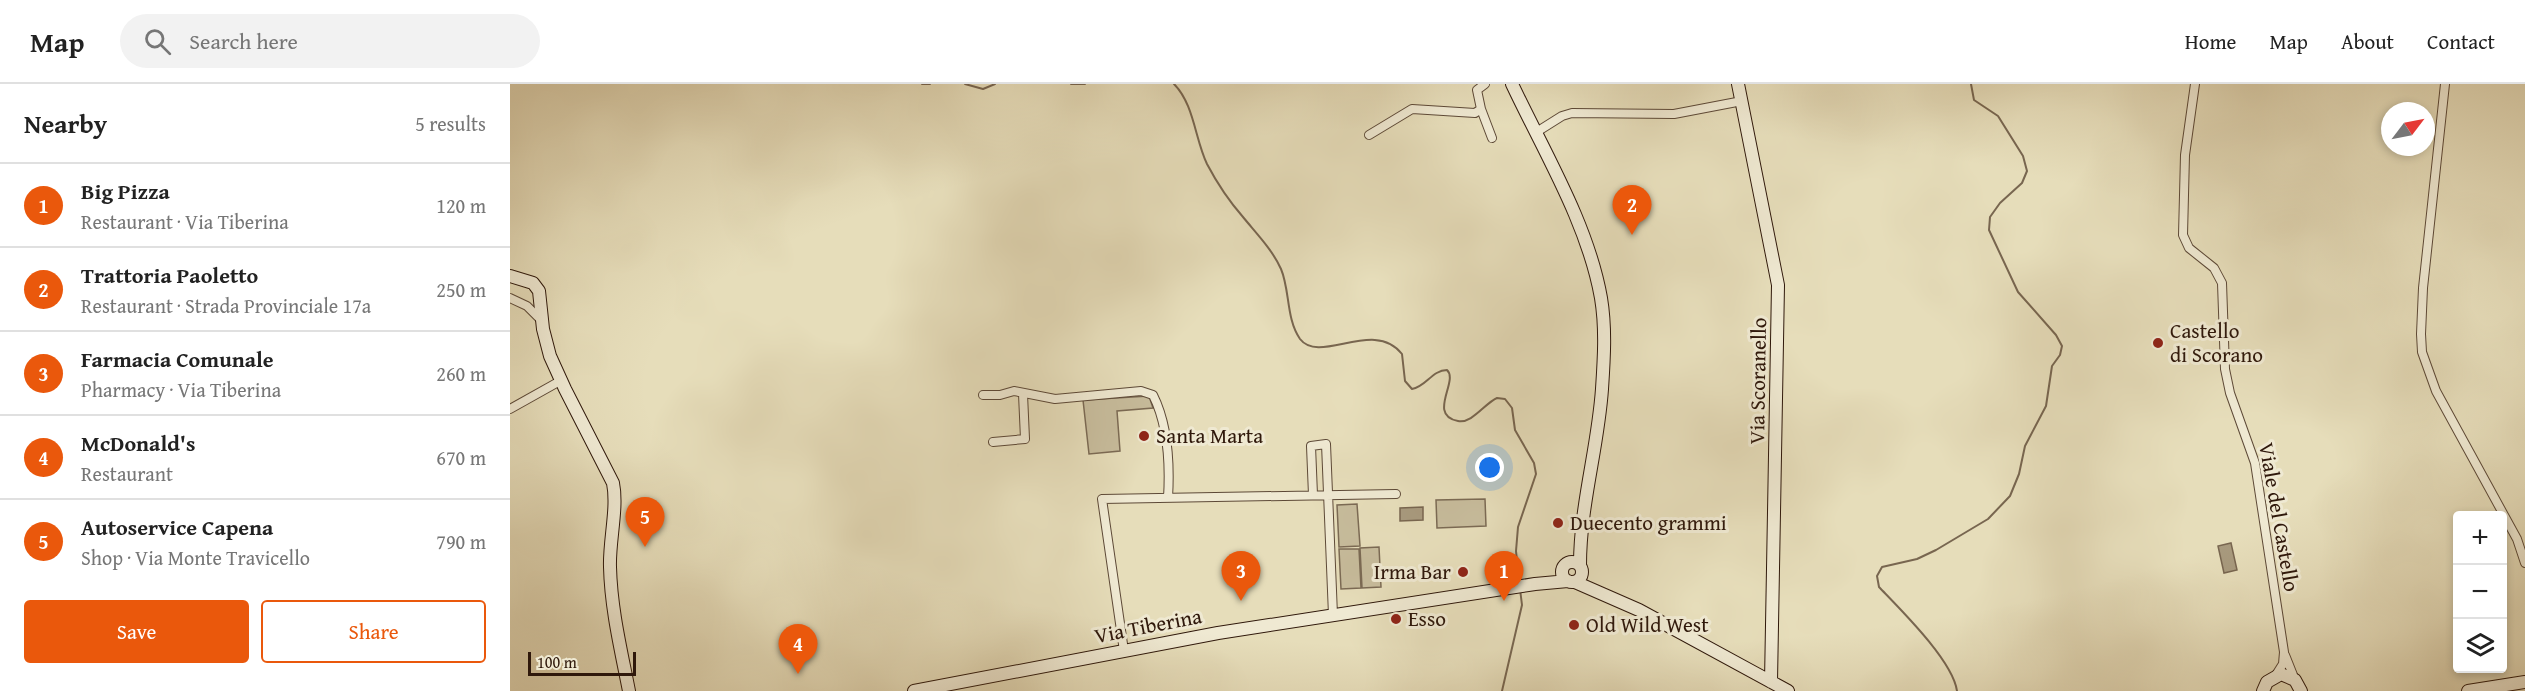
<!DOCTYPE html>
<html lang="en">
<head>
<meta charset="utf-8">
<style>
  body { margin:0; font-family:"Gentium Book Plus",serif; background:#f2f2f2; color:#222 }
  .controls { position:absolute; right:18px; bottom:18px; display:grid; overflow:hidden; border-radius:6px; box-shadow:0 3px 9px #0003 }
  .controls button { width:54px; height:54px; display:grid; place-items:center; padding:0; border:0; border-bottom:2px solid #e0e0e0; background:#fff; color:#222; font:30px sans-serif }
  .compass { position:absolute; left:1871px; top:18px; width:54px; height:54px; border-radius:50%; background:#fff; box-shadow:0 3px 9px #0003; rotate:58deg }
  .scale { position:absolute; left:18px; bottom:15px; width:108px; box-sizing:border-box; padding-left:6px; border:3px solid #2f180b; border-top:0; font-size:16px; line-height:21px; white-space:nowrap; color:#2f180b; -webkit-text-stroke:4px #efe9d2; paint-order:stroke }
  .you { position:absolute; left:980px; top:384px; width:21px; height:21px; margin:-15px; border:4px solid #fff; border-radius:50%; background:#1a73e8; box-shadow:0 0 0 9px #1a73e833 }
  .badge { display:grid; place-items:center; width:39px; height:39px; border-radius:50%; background:#ea580c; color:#fff; font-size:20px; font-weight:700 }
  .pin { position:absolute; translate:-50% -50px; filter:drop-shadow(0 2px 3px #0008) }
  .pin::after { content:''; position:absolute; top:32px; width:21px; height:18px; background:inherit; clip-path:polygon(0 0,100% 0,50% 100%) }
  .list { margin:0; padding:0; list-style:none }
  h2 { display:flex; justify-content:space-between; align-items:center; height:78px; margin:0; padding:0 24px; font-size:26px }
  h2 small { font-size:20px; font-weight:400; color:#767676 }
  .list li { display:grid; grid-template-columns:39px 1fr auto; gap:18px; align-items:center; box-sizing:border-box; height:84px; padding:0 24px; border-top:2px solid #e0e0e0 }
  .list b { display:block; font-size:22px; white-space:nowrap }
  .list p { margin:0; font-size:20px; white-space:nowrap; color:#767676 }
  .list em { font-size:20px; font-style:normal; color:#767676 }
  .actions { display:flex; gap:12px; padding:18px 24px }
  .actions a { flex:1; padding:14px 0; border:2px solid #ea580c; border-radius:6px; text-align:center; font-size:21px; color:#ea580c }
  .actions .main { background:#ea580c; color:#fff }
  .icon { flex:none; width:33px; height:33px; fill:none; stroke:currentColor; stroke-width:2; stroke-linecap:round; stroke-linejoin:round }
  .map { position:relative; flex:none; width:2015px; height:607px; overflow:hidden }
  header { display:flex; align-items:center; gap:36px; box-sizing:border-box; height:84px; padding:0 30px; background:#fff; border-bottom:2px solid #e0e0e0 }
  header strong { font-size:28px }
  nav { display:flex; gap:33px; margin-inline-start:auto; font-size:21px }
  .search { width:420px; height:54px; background:#f2f2f2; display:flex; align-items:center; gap:15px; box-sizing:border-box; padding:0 21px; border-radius:33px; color:#767676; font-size:22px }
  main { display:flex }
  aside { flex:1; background:#fff }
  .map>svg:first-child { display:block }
  .green { fill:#c7bc9c; stroke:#7b6a54; stroke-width:1.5 }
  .water { fill:#a89a7e; stroke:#786650; stroke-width:1.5 }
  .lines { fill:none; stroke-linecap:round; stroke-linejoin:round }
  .stream { stroke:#786650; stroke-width:2 }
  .street-casing { stroke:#5d4937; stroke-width:10 }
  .secondary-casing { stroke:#2f180b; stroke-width:14 }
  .street { stroke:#efe9d2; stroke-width:8 }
  .secondary { stroke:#efe9d2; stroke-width:12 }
  .poi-dot { fill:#8f2418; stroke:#efe9d2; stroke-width:2 }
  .labels { text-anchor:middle; stroke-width:6; stroke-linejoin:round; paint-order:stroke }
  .poi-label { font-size:21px; fill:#2f180b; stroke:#efe9d2; text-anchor:start }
  .street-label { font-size:21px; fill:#2f180b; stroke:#efe9d2 }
</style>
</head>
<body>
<header>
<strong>Map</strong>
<div class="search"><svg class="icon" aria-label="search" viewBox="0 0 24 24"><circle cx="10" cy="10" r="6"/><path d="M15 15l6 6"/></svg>Search here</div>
<nav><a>Home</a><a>Map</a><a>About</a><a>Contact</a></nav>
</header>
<main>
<aside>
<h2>Nearby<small>5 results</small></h2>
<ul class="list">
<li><span class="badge">1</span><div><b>Big Pizza</b><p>Restaurant · Via Tiberina</p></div><em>120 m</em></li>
<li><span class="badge">2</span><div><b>Trattoria Paoletto</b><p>Restaurant · Strada Provinciale 17a</p></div><em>250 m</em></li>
<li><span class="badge">3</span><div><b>Farmacia Comunale</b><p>Pharmacy · Via Tiberina</p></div><em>260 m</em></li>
<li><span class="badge">4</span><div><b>McDonald's</b><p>Restaurant</p></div><em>670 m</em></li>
<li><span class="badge">5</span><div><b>Autoservice Capena</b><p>Shop · Via Monte Travicello</p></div><em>790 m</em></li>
</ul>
<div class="actions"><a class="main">Save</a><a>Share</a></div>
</aside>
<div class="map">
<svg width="2015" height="607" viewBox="0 0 2015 607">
  <rect width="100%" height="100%" fill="#e6ddba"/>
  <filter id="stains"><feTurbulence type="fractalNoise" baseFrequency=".00333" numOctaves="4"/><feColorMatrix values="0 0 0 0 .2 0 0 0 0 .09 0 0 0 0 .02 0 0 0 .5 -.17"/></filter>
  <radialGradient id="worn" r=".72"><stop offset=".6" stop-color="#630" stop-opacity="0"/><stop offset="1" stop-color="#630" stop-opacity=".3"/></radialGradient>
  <path class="green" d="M639 312 643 324 607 327 610 367 579 370 573 316Z
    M975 415 976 442 927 444 926 416Z
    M847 420 850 462 829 463 827 421Z
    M869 463 871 503 852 504 850 464Z
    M829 465H849L851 504 831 505Z"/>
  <path class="water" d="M913 423V436L890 437V424Z
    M1721 459 1727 486 1714 489 1708 462Z"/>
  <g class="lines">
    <path class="stream" d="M412 0H420
      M455 0 473 5 485 0
      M561 0H575
      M664 0C684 20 685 55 697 80 707 99 719 117 733 133 746 149 762 165 771 185 780 206 776 235 790 255 810 281 864 234 892 270L895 297 902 305C916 303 922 286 937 286 949 297 917 331 948 337 962 340 975 319 987 314L995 315 1002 324 1005 346 1024 379 1026 390 1008 443 1006 467 1009 497
      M992 607 1012 521 1010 505
      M1447 607C1443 577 1391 526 1369 503L1367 492 1372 483 1407 475 1426 466 1478 435 1500 412 1509 390 1515 362 1536 322 1542 282 1550 271 1552 262 1546 251 1508 208 1479 146 1480 133 1490 119 1512 99 1517 87 1513 72 1488 32 1464 16 1461 0"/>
    <g class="street-casing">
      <path id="street" d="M1685 0 1675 71 1673 151 1679 164 1704 184 1712 199 1715 285 1720 309 1745 379 1774 568 1773 580 1766 591
        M1935 0 1913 204 1911 250 1912 268 1926 307 2007 455 2015 479
        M971 25 982 54
        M1025 49 1052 32 1062 29 1164 30 1232 17
        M859 51 902 25 965 29 971 25 967 6 975 0
        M0 214 17 222 32 237
        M473 311H490L504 307 545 315 631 307 643 311C658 341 660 381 658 414
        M0 325 50 297
        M483 358 515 355 513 310
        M803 411 801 362 816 360 823 531
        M614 567 592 415 886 410
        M1775 571 1785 596"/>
    </g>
    <g class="secondary-casing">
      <path id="secondary" d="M1002 0C1034 68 1078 140 1091 214 1096 244 1094 275 1092 305 1088 364 1070 421 1070 481
        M1228 0 1268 201 1261 598
        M0 192 23 199 29 207 33 245 40 272 55 305 103 399C108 424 99 457 100 483 101 525 111 566 119 607
        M1052 488a10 10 0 1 1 20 0a10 10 0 1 1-20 0Z
        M1065 498 1129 526 1278 607
        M404 607 708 549 1025 500 1058 497
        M1753 607 1757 598 1771 590 1785 596 1791 607
        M1958 607 2015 598"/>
    </g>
    <use href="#street" class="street"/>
    <use href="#secondary" class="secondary"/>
  </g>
  <g class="poi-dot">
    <circle cx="1648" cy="259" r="6"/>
    <circle cx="634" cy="352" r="6"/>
    <circle cx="1048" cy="439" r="6"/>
    <circle cx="953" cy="488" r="6"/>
    <circle cx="886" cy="535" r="6"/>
    <circle cx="1064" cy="541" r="6"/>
  </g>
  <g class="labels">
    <g class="poi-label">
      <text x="1660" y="254">Castello<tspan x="1660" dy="24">di Scorano</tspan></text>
      <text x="646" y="359">Santa Marta</text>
      <text x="1060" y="446">Duecento grammi</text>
      <text x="941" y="495" text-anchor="end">Irma Bar</text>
      <text x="898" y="542">Esso</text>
      <text x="1076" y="548">Old Wild West</text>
    </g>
    <g class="street-label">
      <text transform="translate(1248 297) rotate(-89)" y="7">Via Scoranello</text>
      <text transform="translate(1769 433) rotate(80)" y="7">Viale del Castello</text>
      <text transform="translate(638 542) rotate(-11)" y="7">Via Tiberina</text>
    </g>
  </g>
  <rect width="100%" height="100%" filter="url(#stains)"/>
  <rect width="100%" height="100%" fill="url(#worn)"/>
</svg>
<div class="controls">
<button>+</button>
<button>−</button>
<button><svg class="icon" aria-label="layers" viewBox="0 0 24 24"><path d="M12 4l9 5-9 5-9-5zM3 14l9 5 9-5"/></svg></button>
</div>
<svg class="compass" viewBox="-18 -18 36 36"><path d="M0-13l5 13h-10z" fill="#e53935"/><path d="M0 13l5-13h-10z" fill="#767676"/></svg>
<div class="scale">100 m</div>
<div class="you"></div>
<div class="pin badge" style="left:994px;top:517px">1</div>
<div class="pin badge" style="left:1122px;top:151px">2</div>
<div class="pin badge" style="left:731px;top:517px">3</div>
<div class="pin badge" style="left:288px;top:590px">4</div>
<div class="pin badge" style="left:135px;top:463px">5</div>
</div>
</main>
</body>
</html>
